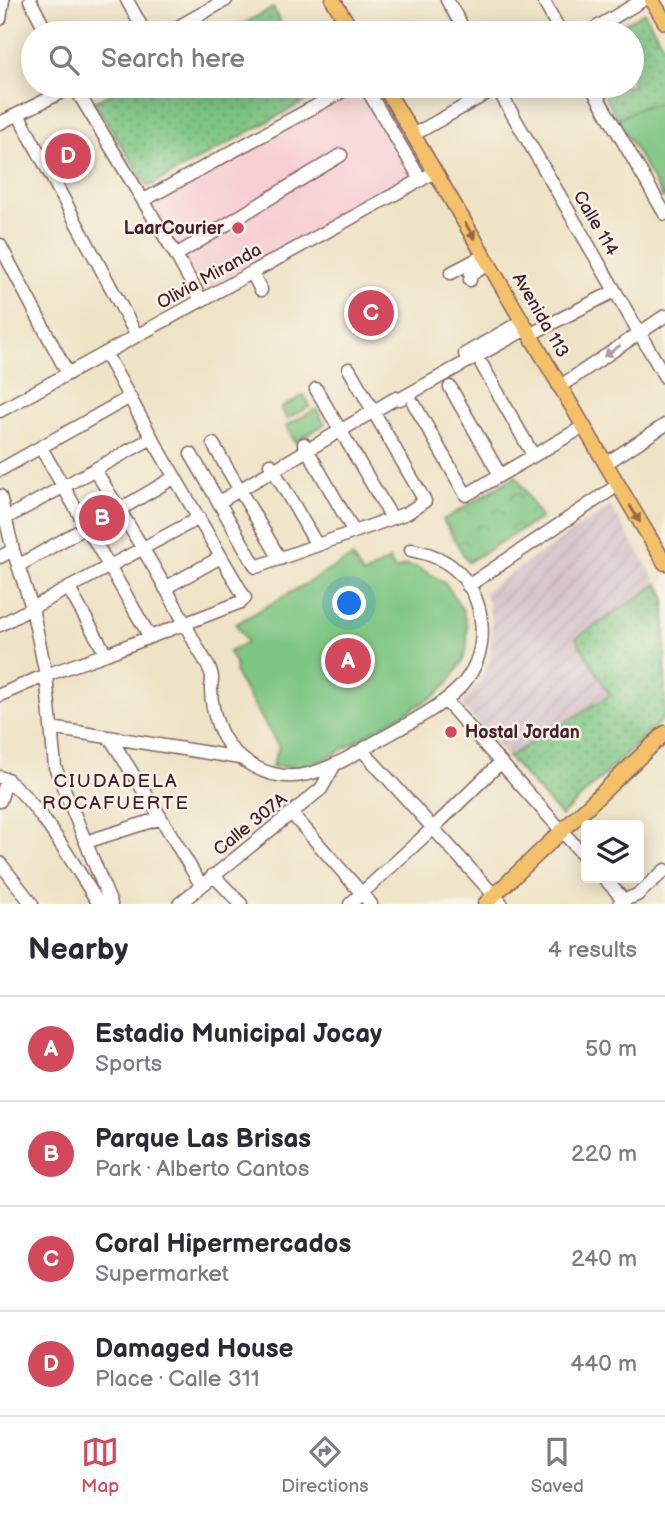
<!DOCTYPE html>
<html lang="en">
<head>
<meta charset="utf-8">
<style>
  body { margin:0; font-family:"Balsamiq Sans",sans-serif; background:#f7f7f7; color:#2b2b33 }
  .controls { position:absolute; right:21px; bottom:21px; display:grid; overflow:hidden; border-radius:7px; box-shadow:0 4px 18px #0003 }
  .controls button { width:63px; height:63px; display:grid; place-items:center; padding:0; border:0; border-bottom:2px solid #e1e1e2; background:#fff; color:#2b2b33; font:35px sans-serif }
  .you { position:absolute; left:350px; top:604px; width:24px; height:24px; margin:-18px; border:5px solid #fff; border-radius:50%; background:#1a73e8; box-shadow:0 0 0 10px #1a73e833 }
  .badge { display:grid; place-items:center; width:46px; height:46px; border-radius:50%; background:#d1495b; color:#fff; font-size:23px; font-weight:700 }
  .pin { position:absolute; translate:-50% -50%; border:4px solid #fff; box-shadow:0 2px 7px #0006 }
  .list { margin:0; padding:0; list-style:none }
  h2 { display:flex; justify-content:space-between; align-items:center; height:91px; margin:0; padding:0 28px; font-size:30px }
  h2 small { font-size:23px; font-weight:400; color:#7c7c81 }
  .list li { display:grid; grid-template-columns:46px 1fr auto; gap:21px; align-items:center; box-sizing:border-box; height:105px; padding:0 28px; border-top:2px solid #e1e1e2 }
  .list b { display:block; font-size:26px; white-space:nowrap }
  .list p { margin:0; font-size:23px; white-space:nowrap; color:#7c7c81 }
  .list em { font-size:23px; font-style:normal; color:#7c7c81 }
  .icon { flex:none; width:38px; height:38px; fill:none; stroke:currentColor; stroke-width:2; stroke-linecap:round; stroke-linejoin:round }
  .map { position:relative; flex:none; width:665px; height:904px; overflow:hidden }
  .search { position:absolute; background:#fff; box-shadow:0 4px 18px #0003; left:21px; right:21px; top:21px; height:77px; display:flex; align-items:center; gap:18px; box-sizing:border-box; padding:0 24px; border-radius:38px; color:#7c7c81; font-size:26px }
  .sheet { height:511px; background:#fff }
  nav { display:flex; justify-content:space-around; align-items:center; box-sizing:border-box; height:98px; border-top:2px solid #e1e1e2; background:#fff; font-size:19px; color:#7c7c81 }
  nav a { display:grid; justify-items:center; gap:4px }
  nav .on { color:#d1495b }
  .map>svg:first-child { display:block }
  .built { fill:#f7cfd3 }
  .industrial { fill:url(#industrial-furrows) }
  .grass { fill:url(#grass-dots); stroke:#647257; stroke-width:2 }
  .park { fill:url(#park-crowns); stroke:#647257; stroke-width:2 }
  .pitch { fill:#7ec683; stroke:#647257; stroke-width:2 }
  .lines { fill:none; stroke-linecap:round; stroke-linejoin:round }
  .minor-casing { stroke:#846461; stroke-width:15 }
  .major-casing { stroke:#846461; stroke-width:17 }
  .minor { stroke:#fff; stroke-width:12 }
  .major { stroke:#f4c16a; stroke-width:14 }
  .oneway { fill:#966847 }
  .oneway2 { fill:#ae9aa0 }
  .poi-dot { fill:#d1495b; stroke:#f7f3e8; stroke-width:2.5 }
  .labels { text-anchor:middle; stroke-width:5; stroke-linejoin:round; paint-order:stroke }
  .street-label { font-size:18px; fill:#4a1f2b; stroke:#f7f3e8 }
  .poi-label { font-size:18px; font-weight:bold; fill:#4a1f2b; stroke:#f7f3e8; text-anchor:end }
  .neighbourhood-label { font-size:19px; letter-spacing:2px; fill:#4a1f2b; stroke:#f7f3e8 }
</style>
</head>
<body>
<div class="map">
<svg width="665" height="904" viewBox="0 0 665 904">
  <defs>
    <pattern id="industrial-furrows" width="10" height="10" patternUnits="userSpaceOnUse" patternTransform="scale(1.75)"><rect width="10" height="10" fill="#d2bdc7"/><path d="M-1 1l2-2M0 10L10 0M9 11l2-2" fill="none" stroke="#b6a2ab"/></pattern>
    <pattern id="grass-dots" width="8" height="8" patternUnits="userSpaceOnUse" patternTransform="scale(1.75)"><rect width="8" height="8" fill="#7ec683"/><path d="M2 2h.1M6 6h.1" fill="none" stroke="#69a06b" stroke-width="1.8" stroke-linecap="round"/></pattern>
    <pattern id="park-crowns" width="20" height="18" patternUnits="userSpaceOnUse" patternTransform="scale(1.75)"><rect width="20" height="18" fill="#7ec683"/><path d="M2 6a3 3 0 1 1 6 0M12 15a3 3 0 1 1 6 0" fill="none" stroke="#69a06b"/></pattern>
  </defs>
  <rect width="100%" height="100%" fill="#f7f3e8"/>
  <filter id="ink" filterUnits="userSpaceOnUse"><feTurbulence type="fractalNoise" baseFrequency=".0143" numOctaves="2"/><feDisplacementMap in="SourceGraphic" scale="14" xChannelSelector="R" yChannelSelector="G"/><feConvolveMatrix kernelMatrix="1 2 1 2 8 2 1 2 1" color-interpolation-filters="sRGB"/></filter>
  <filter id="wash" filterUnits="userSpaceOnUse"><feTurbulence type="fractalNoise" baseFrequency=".00686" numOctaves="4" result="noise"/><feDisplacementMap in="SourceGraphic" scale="28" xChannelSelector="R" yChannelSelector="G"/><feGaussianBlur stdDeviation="1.57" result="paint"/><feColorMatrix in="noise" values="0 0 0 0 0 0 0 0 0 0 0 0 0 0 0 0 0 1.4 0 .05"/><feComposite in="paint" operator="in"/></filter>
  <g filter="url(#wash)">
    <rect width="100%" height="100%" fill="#efe3c5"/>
    <path class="built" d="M363 88 415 177 204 291 152 205Z"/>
    <path class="industrial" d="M610 506 658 584 576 638 610 694 508 757 461 705 481 681 490 660 492 625 488 602 484 592Z"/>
    <path class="grass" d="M273 8 287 33H225Z
      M644 12 665 49V102L642 107 618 119 599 86H632V33H608Z
      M126 86H318L322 92 148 187 94 102Z
      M658 584 665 596V717L561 816 508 757 610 695 576 638Z"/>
    <path class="park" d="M516 476 541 518 468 562 443 520Z
      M104 492 126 529 101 544 79 507Z"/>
    <path class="pitch" d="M665 102V197L663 198 618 119 642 107Z
      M304 395 310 406 287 419 281 408Z
      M316 409 325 424 295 442 286 426Z
      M352 557 363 575 389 560 395 570 406 565 416 567 434 576 446 584 462 609 467 626V647L463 660 456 672 447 684 436 695 326 759 298 768 272 766 279 747 236 675 235 663 229 652 247 642 236 624Z"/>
  </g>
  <g filter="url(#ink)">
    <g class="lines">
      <g class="minor-casing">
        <path id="minor" d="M30 0 47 33
          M127 0 145 33
          M447 0 466 33
          M543 0 561 33
          M0 19 3 0
          M167 33 226 0
          M587 33 643 0
          M74 86 176 255 201 300
          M365 86 421 180
          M496 86 665 377
          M591 86 665 214
          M18 114 137 336
          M0 123 74 86
          M413 135 500 86
          M144 200 352 86
          M0 245 68 374
          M176 255 341 155
          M252 273 261 290
          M451 273 485 255
          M470 280 471 274 490 264
          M529 335 615 291
          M105 353 152 438 245 598 241 602 106 654 46 675 55 767 111 904
          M465 354 522 321
          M482 365 533 455
          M450 387 500 475
          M559 387 665 316
          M316 389 392 518
          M414 404 466 495 583 427
          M0 411 435 172
          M213 444 280 559
          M304 444 354 532
          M41 448 150 637
          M191 454 256 567 407 513 425 501 349 369
          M270 464 317 545
          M605 464 665 425
          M0 470 130 397
          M95 470C130 527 166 585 196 645 200 653 212 669 212 678 212 682 211 685 211 689 211 700 214 714 218 725 231 761 270 783 308 774 329 769 351 757 370 745 398 729 448 705 466 680 490 648 486 600 458 572 445 559 428 553 411 550
          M0 496 13 550 32 608 46 675 0 695
          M219 502 396 398 400 399 526 329
          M119 510 175 477
          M6 518 152 438
          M0 557 13 550
          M18 566 86 527
          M468 586 618 485
          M165 588 221 557
          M69 589 106 654
          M0 625 199 518
          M445 700 586 858
          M51 728 240 758
          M110 738 161 818 201 885
          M362 750 502 904
          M0 777C30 787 80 875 99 904
          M0 801 7 779
          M292 814 371 904
          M86 842 161 818
          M0 863 32 904
          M213 875 241 904
          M604 878 624 900
          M179 904 321 789 335 764
          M350 904 433 828 500 763
          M619 904 624 900 637 895 665 870"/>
      </g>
      <g class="major-casing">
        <path id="major" d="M333 0 353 33
          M652 0 665 22
          M384 86C479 244 569 405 665 563
          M485 904 665 733"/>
      </g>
      <use href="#minor" class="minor"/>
      <use href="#major" class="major"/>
    </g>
    <defs><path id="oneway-solid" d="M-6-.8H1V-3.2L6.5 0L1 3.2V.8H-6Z" transform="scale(1.75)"/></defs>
    <g class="oneway">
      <use href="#oneway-solid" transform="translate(470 231) rotate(59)"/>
      <use href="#oneway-solid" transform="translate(635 514) rotate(59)"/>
    </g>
    <use class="oneway2" href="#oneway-solid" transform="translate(612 351) rotate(146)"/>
  </g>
  <g class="poi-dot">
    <circle cx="238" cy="228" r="7"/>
    <circle cx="451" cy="732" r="7"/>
  </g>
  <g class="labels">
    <g class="street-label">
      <text transform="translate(596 223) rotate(60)" y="6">Calle 114</text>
      <text transform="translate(209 276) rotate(-29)" y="6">Olivia Miranda</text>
      <text transform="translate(541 315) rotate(60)" y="6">Avenida 113</text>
      <text transform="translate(250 824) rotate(-39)" y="6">Calle 307A</text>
    </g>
    <g class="poi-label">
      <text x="224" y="234">LaarCourier</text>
      <text x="465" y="738" text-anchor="start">Hostal Jordan</text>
    </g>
    <g class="neighbourhood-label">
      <text x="116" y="787">CIUDADELA<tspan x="116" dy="22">ROCAFUERTE</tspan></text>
    </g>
  </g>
</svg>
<div class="controls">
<button><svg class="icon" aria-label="layers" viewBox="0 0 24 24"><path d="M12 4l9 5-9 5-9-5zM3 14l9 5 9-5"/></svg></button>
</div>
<div class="you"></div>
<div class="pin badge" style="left:348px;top:661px">A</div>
<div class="pin badge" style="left:102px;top:518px">B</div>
<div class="pin badge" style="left:371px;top:313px">C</div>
<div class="pin badge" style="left:68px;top:156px">D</div>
<div class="search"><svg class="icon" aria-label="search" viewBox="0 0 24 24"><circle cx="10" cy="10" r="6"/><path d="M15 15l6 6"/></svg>Search here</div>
</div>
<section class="sheet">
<h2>Nearby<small>4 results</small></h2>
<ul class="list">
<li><span class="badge">A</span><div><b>Estadio Municipal Jocay</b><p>Sports</p></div><em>50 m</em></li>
<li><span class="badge">B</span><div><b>Parque Las Brisas</b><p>Park · Alberto Cantos</p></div><em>220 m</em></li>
<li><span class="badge">C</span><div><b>Coral Hipermercados</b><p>Supermarket</p></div><em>240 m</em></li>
<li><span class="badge">D</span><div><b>Damaged House</b><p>Place · Calle 311</p></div><em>440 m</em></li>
</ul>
</section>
<nav>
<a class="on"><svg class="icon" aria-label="map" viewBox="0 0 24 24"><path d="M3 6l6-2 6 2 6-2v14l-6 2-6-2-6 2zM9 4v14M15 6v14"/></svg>Map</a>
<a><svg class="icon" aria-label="directions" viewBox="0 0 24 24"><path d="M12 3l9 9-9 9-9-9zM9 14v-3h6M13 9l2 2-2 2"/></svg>Directions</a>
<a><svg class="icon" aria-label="saved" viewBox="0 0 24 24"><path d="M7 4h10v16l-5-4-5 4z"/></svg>Saved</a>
</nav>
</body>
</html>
